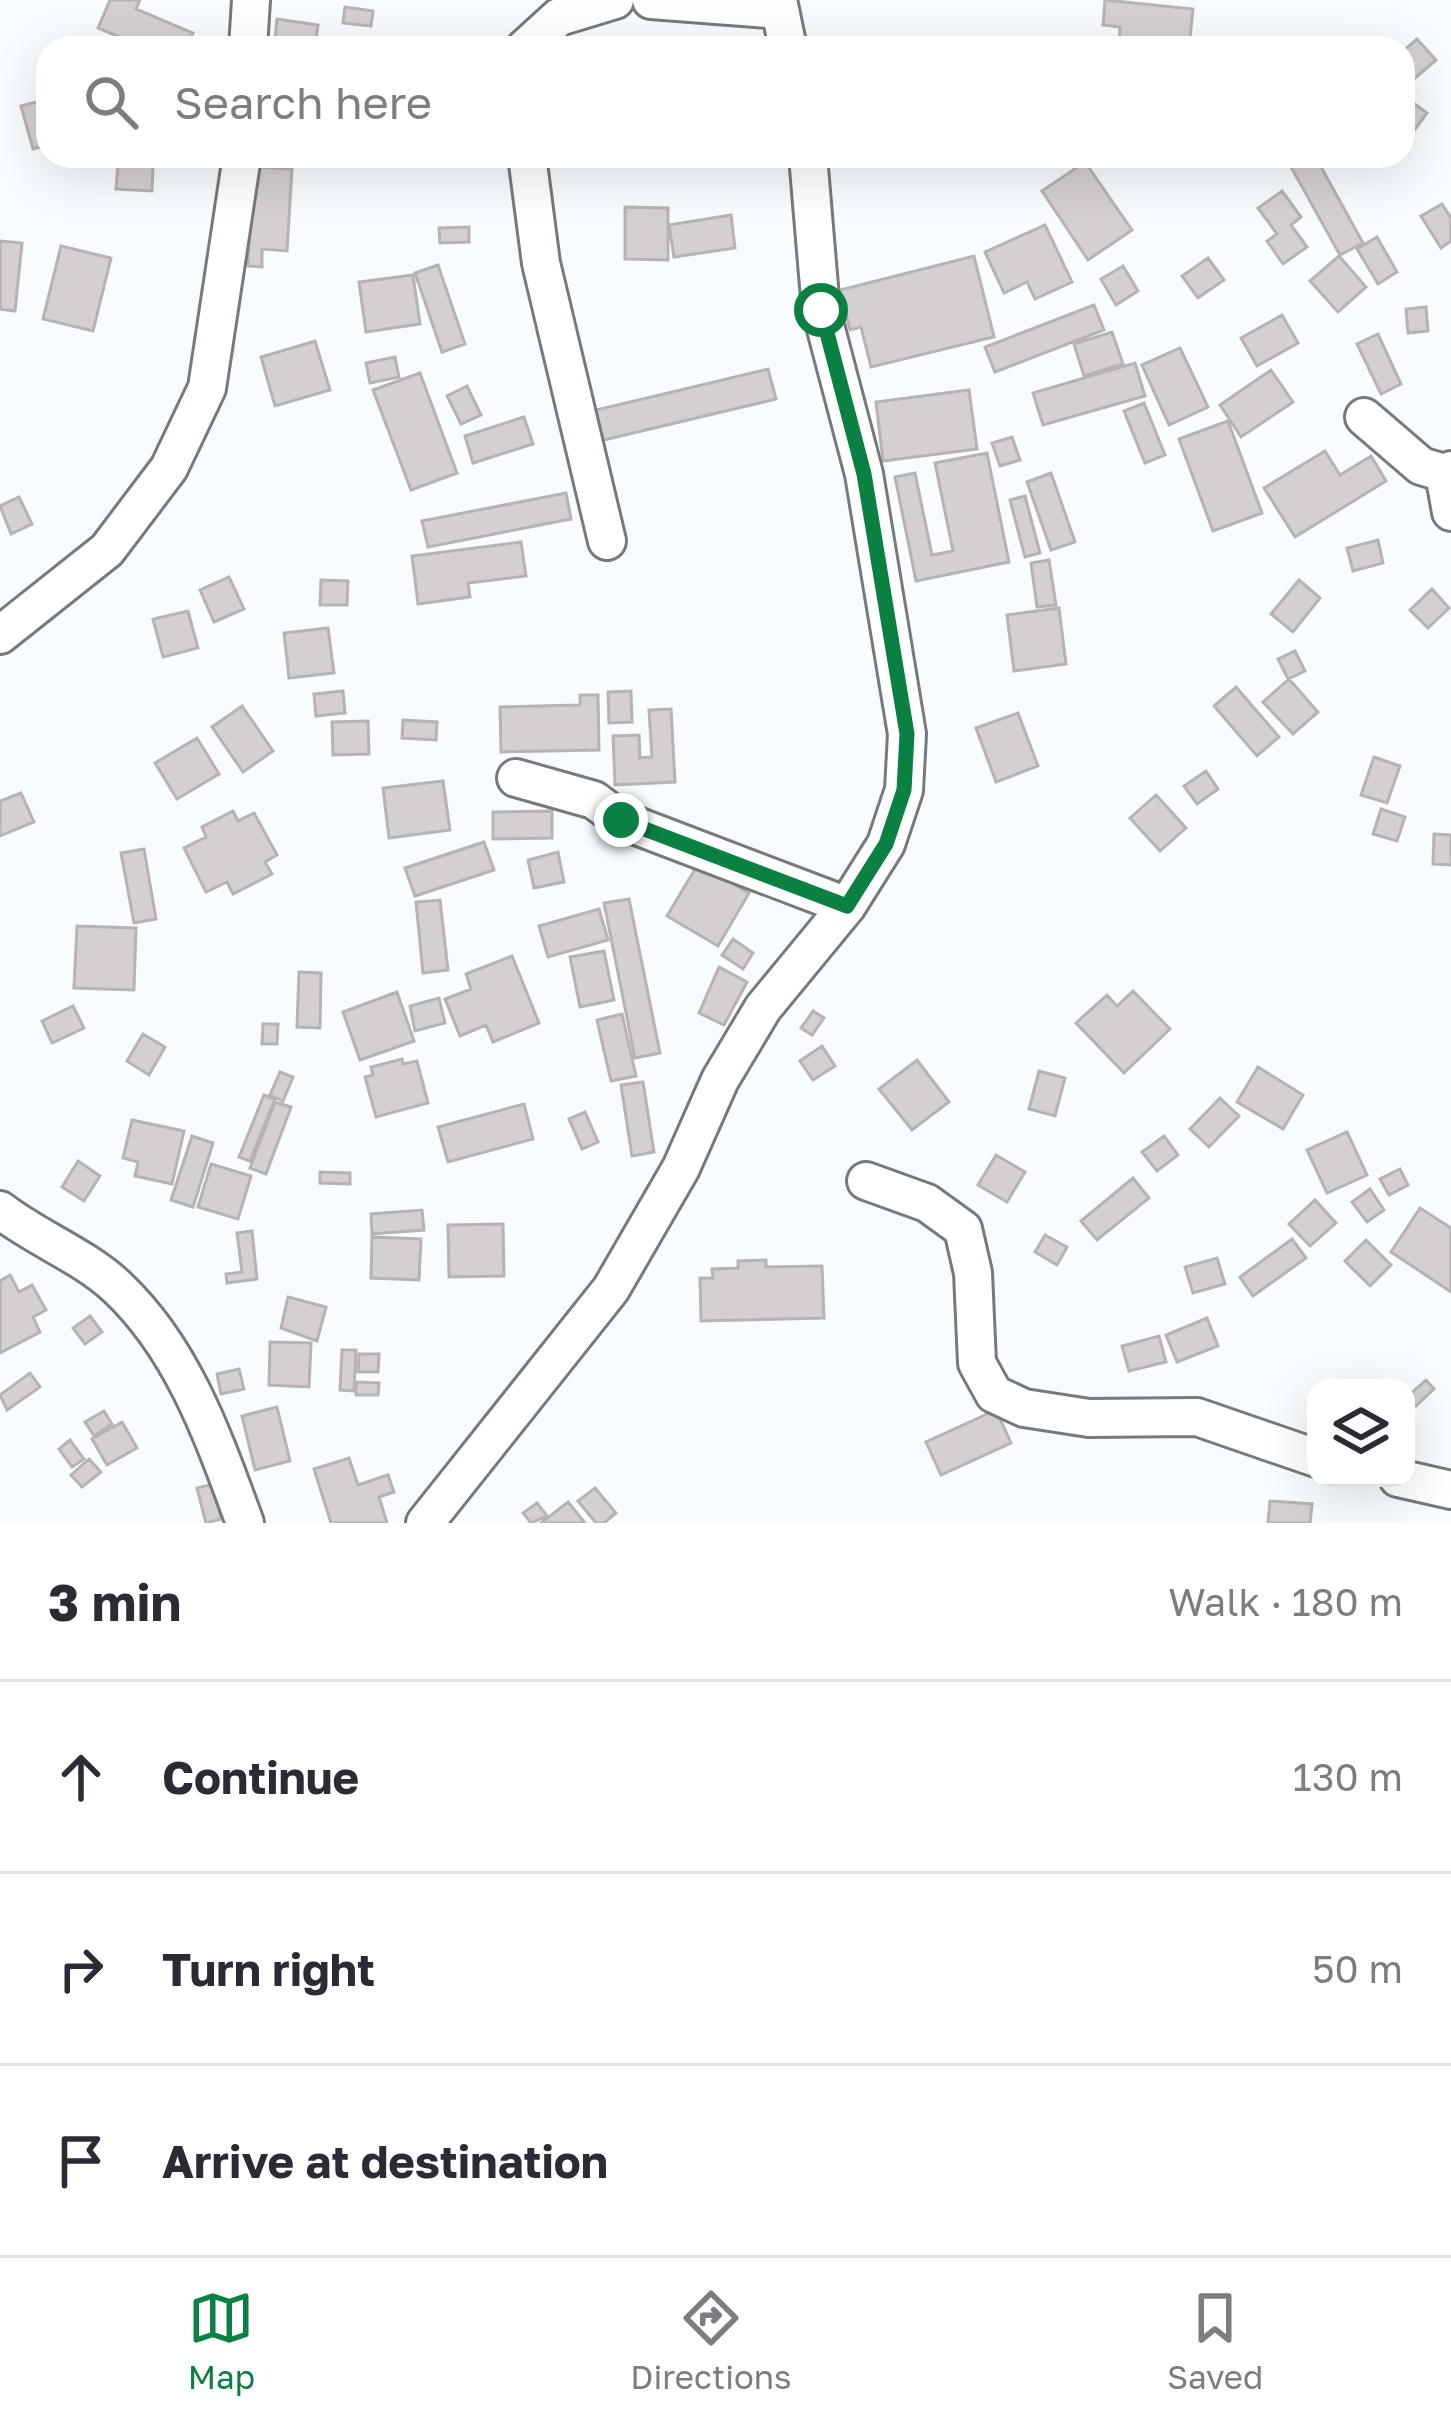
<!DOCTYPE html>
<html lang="en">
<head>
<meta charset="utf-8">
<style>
  body { margin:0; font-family:"Golos Text",sans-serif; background:#f2f2f3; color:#2b2b33 }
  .controls { position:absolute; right:36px; bottom:36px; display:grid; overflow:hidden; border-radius:24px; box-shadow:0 12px 48px #0002 }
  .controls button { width:108px; height:108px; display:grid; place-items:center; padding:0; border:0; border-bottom:3px solid #e1e1e2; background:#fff; color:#2b2b33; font:60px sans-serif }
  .stop { position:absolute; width:36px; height:36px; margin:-27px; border:9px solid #0b8043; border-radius:50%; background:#fff }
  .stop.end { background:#0b8043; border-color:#fff; box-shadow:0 3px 12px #0008 }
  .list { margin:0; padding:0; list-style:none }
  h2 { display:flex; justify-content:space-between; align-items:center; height:156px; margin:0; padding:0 48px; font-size:51px }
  h2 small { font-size:39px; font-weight:400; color:#7c7c81 }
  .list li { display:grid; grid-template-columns:78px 1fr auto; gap:36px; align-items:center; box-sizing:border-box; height:192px; padding:0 48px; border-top:3px solid #e1e1e2 }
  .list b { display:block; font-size:45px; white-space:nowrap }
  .list em { font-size:39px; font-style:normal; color:#7c7c81 }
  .icon { flex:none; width:66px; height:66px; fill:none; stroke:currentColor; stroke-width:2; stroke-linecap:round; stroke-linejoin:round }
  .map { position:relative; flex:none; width:1451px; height:1523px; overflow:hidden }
  .search { position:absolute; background:#fff; box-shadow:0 12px 48px #0002; left:36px; right:36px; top:36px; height:132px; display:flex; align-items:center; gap:30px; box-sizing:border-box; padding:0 42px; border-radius:36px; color:#7c7c81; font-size:45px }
  .sheet { height:732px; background:#fff }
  nav { display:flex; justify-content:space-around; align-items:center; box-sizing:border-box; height:168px; border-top:3px solid #e1e1e2; background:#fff; font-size:33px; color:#7c7c81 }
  nav a { display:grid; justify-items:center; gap:6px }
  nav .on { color:#0b8043 }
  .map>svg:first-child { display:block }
  .building { fill:#d4cfd1; stroke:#b7b2b4; stroke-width:3 }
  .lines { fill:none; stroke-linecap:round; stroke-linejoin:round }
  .minor-casing { stroke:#777a7c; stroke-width:42 }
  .minor { stroke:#fff; stroke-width:36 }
  .route { stroke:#0b8043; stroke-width:15 }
</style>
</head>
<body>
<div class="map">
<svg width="1451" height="1523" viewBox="0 0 1451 1523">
  <rect width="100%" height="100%" fill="#f8fcff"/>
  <path class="building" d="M110 0H140L136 9 193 33 186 48H118L122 38 98 28Z
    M1105 0 1193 9 1189 48H1119L1120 27 1103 25Z
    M345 7 373 11 371 26 343 23Z
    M277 19 318 25 315 48H252L254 35 275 38Z
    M1417 39 1436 60 1407 85 1403 51Z
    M1404 96 1427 113 1413 132 1403 125Z
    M48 99V145L33 149 21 106Z
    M648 156H702V160L648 161Z
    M1315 156 1363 243 1340 255 1291 167Z
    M1085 162 1132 230 1088 260 1042 191Z
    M118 164 153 166 152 191 116 189Z
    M252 167 292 169 287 251 262 249V267L248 266Z
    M1282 191 1301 217 1291 225 1307 247 1283 264 1267 241 1277 234 1258 208Z
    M1442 204 1451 218V241L1441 248 1421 216Z
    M625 207 668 208V260L625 259Z
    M731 215 735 248 674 257 669 225Z
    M1045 225 1072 282 1035 299 1027 282 1004 293 985 252Z
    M469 227V242L440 243 439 228Z
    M1377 237 1397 272 1378 284 1357 249Z
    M0 241 22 243 15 311 0 309Z
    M61 246 111 258 93 331 43 319Z
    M974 256 994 337 871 367 861 327 850 330 840 290Z
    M1339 256 1366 287 1338 312 1310 281Z
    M1208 258 1224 280 1198 298 1182 276Z
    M438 265 465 344 442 352 415 273Z
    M1123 266 1138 291 1116 305 1101 279Z
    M413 275 420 324 366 332 359 282Z
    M1094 305 1104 330 995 372 985 347Z
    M1426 307 1428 331 1408 333 1406 309Z
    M1282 315 1298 343 1257 366 1241 338Z
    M1112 332 1123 364 1084 376 1074 344Z
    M1378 334 1401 384 1381 394 1357 344Z
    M315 341 330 390 275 406 261 357Z
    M1180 348 1208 407 1169 425 1142 365Z
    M395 357 399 377 370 383 366 363Z
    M1135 363 1145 396 1043 425 1033 393Z
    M768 369 776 399 600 441 592 411Z
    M1271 370 1293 402 1241 437 1220 405Z
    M420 373 457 473 411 490 373 390Z
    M467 386 481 415 461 424 447 396Z
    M969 390 977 449 883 461 876 402Z
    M1144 403 1165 455 1145 463 1124 411Z
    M524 417 533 444 473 463 465 436Z
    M1228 421 1262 513 1213 531 1179 439Z
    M1012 437 1020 460 1000 466 992 443Z
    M1325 451 1340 475 1371 456 1386 481 1295 537 1264 488Z
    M987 453 1009 562 916 581 895 477 915 473 932 555 953 551 935 463Z
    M1051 473 1075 542 1051 550 1027 482Z
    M566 493 571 519 428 547 422 521Z
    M1025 496 1040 553 1025 557 1010 500Z
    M19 497 32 524 11 534 0 506Z
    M1378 540 1383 563 1353 571 1347 548Z
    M521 542 526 576 468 583 470 597 418 604 412 556Z
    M1049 560 1056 605 1037 607 1031 563Z
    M229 577 244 609 214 622 200 590Z
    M321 580 348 581 347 605H320Z
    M1299 580 1320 598 1293 632 1271 614Z
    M1432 589 1449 608 1428 628 1410 610Z
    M1059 608 1066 664 1014 671 1007 615Z
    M188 611 198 648 163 657 153 619Z
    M328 628 334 673 289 678 284 633Z
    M1295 651 1305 671 1288 679 1278 659Z
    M1289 679 1318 712 1293 734 1263 702Z
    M1236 687 1279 737 1257 756 1214 706Z
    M343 691 345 713 316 716 314 694Z
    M631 691 632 722 609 723 608 692Z
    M580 695H598L599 750 501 752 500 707 580 705Z
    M242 706 273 751 243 772 212 727Z
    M671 709 675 782 615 785 613 736 639 735 640 758 652 757 649 710Z
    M1018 713 1038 766 996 782 976 728Z
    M403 720 437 722 436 740 402 738Z
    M368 721 369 754 333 755 332 722Z
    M197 738 219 774 177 799 155 763Z
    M1374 757 1400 766 1387 803 1361 795Z
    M1206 771 1218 789 1197 804 1184 786Z
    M443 781 450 830 389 838 383 788Z
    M21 793 34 822 0 836V801Z
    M1156 795 1186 828 1160 851 1130 818Z
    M1381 809 1405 817 1397 841 1373 834Z
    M233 811 238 821 254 813 277 855 265 862 272 874 233 894 227 882 206 892 184 848 206 837 202 827Z
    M552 811V838L493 839V812Z
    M1434 834 1451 835V865L1433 864Z
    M484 842 494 870 415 896 405 868Z
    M144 849 156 919 134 923 121 853Z
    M558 852 564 882 534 888 528 860Z
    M698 864 749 893 718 946 667 916Z
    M629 899 660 1053 635 1058 604 903Z
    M440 900 448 970 423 973 416 902Z
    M599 909 608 940 548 957 539 926Z
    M77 926 136 928 134 990 74 988Z
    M733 939 753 953 743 969 722 955Z
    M604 951 614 1000 580 1007 570 957Z
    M512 956 539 1023 493 1042 486 1025 460 1036 445 999 471 989 466 974Z
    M719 967 747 982 724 1025 699 1013Z
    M299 972 321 973 320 1028 297 1027Z
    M1133 991 1170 1029 1124 1073 1076 1023 1107 995 1117 1006Z
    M397 992 414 1041 360 1060 343 1012Z
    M439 998 445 1023 415 1031 410 1006Z
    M73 1006 84 1028 52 1043 42 1021Z
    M813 1011 824 1018 812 1035 801 1028Z
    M622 1014 636 1076 611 1081 597 1020Z
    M263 1024H278L277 1044H262Z
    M143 1034 165 1047 149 1075 127 1061Z
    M822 1046 835 1066 813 1080 800 1061Z
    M402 1059 403 1064 417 1061 428 1103 376 1117 365 1077 373 1075 371 1067Z
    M917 1060 949 1102 912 1130 879 1089Z
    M1258 1067 1303 1095 1283 1129 1237 1102Z
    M1039 1071 1065 1078 1055 1116 1029 1109Z
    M280 1072 293 1077 283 1101 270 1095Z
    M643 1082 654 1152 632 1156 621 1085Z
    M264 1095 275 1099 250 1161 239 1157Z
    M1220 1098 1239 1116 1209 1147 1190 1129Z
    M275 1102 291 1107 266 1174 250 1168Z
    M524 1104 533 1139 448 1162 438 1127Z
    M585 1112 598 1142 582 1149 569 1119Z
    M132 1120 184 1131 172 1184 135 1176 138 1162 123 1158Z
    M1347 1132 1367 1175 1327 1193 1307 1150Z
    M192 1136 213 1143 193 1207 171 1200Z
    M1164 1136 1178 1155 1157 1171 1142 1152Z
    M996 1155 1025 1172 1007 1202 978 1185Z
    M78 1161 100 1176 84 1201 62 1187Z
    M211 1164 251 1176 238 1219 198 1207Z
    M1400 1169 1408 1185 1389 1195 1380 1179Z
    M320 1172 350 1173V1184L320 1183Z
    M1133 1178 1149 1198 1097 1240 1081 1221Z
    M1370 1189 1384 1210 1367 1222 1352 1202Z
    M1315 1200 1336 1223 1310 1246 1289 1224Z
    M1420 1208 1451 1228V1292L1391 1252Z
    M422 1210 424 1230 372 1234 371 1214Z
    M503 1224 504 1276 449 1277 448 1225Z
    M252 1231 257 1279 227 1283 226 1274 242 1272 237 1233Z
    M1045 1235 1067 1247 1057 1265 1035 1252Z
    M372 1237 421 1239 419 1280 371 1278Z
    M1292 1239 1306 1258 1253 1296 1240 1277Z
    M1366 1240 1391 1265 1370 1286 1345 1261Z
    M1217 1258 1225 1284 1193 1293 1185 1267Z
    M766 1260V1267L822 1266 824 1318 701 1321 700 1278H713L712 1269 738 1268V1261Z
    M10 1275 19 1292 32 1285 46 1310 33 1317 40 1332 0 1353V1281Z
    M288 1297 326 1307 317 1341 281 1328Z
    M90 1316 102 1332 85 1344 73 1328Z
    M1207 1318 1218 1346 1177 1362 1166 1335Z
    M1159 1336 1166 1362 1129 1371 1122 1346Z
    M270 1342 311 1343 309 1387 269 1385Z
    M342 1350H356L354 1391 340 1390Z
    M359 1354H379L378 1372H358Z
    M239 1369 244 1389 221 1394 217 1374Z
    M30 1373 40 1387 7 1410 0 1395Z
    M1426 1380 1434 1389 1416 1406 1407 1397Z
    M356 1382 379 1383 378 1395H356Z
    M277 1407 290 1461 255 1470 242 1416Z
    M996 1410 1011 1443 941 1475 926 1442Z
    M104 1411 112 1424 94 1436 85 1422Z
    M122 1422 137 1448 107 1465 92 1439Z
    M70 1440 84 1459 72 1467 59 1449Z
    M349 1458 358 1485 388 1475 394 1492 379 1497 387 1523H331L314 1469Z
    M89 1459 101 1472 82 1487 71 1475Z
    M213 1484 221 1519 206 1523 197 1488Z
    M595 1488 616 1513 604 1523H596L578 1501Z
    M1270 1501 1312 1504 1310 1523H1268Z
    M568 1502 585 1523H541Z
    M537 1503 547 1516 531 1523 523 1513Z"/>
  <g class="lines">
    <g class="minor-casing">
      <path id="minor" d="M651 0 780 10
        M778 0 788 48
        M248 48 251 0
        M525 48 559 17 615 0
        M527 156 541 263 607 541
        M1364 417 1421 466 1444 473 1451 470
        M1444 473 1451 512
        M0 635 107 550 169 468 207 388 242 156
        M516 778 594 800 621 820 847 906
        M866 1181 927 1203 963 1229 973 1273 977 1363 994 1394 1024 1408 1089 1418 1197 1417 1316 1458
        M0 1210C36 1238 84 1256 117 1287 184 1350 214 1439 245 1523
        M1398 1478 1451 1490
        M425 1523 611 1289 681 1168 720 1080 763 1008 847 906 886 844 904 790 907 734 864 474 821 310 808 156"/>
    </g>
    <use href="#minor" class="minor"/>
  </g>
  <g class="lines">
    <path class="route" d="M621 820 847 906 886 844 904 790 907 734 864 474 821 310"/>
  </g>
</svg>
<div class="controls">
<button><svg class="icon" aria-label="layers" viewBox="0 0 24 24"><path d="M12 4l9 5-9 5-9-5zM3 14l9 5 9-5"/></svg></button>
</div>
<div class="stop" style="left:821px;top:310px"></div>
<div class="stop end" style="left:621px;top:820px"></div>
<div class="search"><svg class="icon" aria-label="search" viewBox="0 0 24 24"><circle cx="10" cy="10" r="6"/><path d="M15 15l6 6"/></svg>Search here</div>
</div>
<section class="sheet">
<h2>3 min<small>Walk · 180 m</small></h2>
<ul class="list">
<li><svg class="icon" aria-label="ahead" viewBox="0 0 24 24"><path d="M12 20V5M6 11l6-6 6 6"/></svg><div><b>Continue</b></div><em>130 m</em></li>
<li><svg class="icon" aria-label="right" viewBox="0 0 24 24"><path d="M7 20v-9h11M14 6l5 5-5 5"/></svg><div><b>Turn right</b></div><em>50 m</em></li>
<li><svg class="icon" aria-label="arrive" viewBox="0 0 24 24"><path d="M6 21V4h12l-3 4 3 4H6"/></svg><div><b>Arrive at destination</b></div></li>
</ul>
</section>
<nav>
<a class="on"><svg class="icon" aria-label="map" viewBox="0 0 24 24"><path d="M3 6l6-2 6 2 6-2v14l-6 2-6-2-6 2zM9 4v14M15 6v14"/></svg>Map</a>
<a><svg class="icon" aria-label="directions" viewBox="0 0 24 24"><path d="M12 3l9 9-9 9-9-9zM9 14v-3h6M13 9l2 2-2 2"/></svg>Directions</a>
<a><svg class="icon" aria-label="saved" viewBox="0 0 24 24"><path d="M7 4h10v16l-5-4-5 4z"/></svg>Saved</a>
</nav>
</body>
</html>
